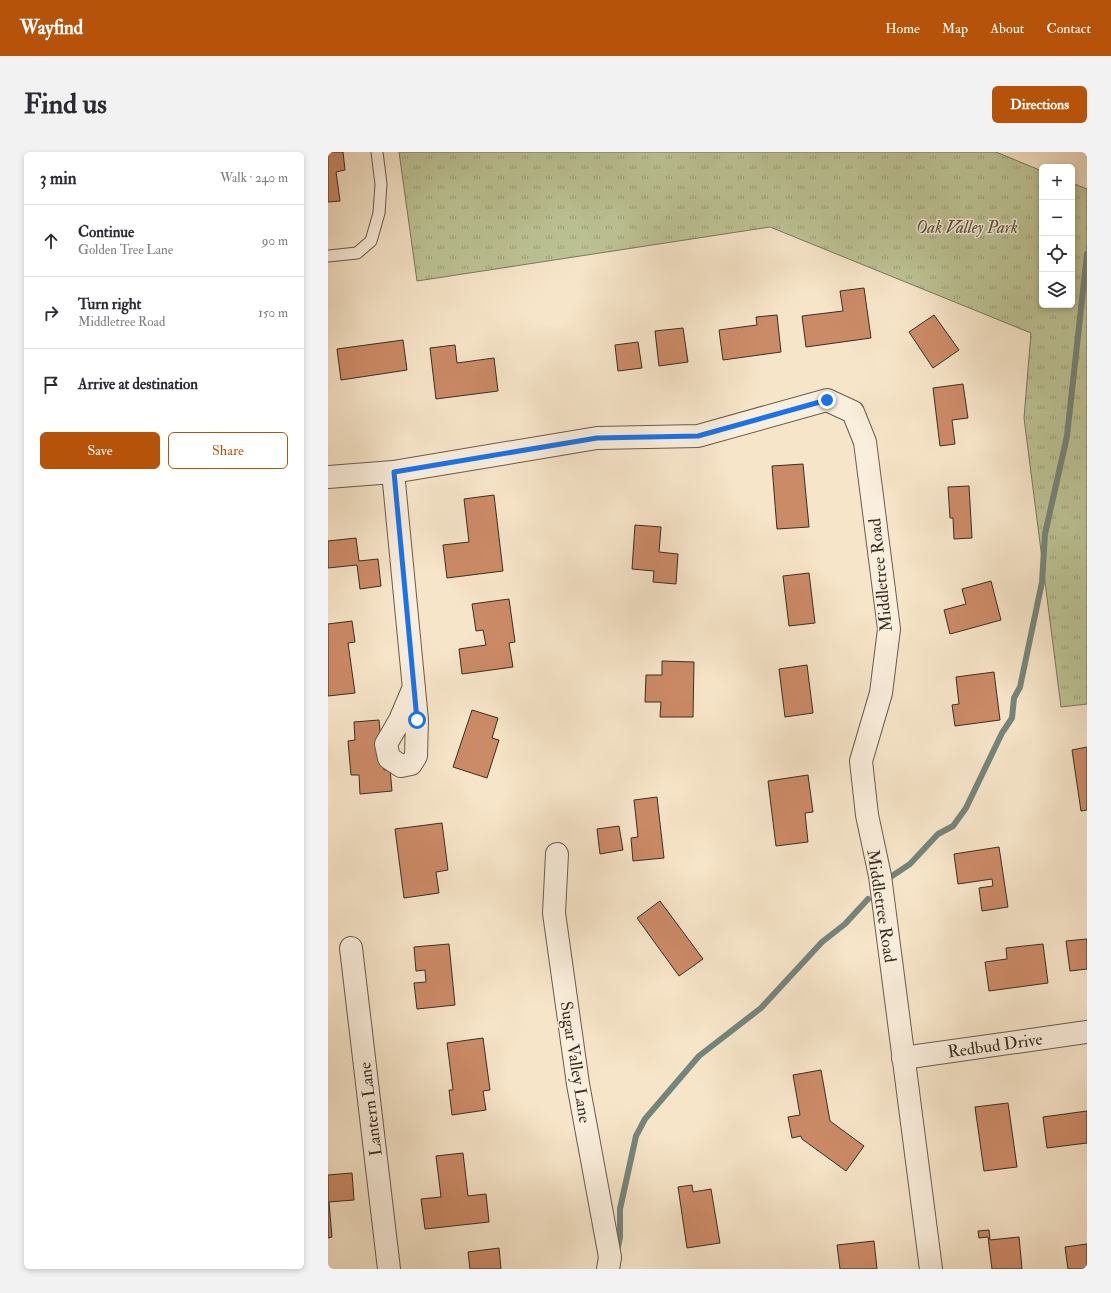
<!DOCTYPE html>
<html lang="en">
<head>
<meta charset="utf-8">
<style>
  body { margin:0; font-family:"IM FELL Double Pica",serif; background:#f2f2f3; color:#2b2b33 }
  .controls { position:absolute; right:12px; top:12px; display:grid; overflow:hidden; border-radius:6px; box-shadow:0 2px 6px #0003 }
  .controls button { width:36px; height:36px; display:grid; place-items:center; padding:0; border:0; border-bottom:1px solid #e1e1e2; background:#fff; color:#2b2b33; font:20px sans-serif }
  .stop { position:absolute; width:12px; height:12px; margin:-9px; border:3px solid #1a73e8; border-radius:50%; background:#fff }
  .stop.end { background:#1a73e8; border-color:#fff; box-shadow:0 1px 4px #0008 }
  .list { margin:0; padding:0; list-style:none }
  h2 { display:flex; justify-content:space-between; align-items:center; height:52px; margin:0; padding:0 16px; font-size:17px }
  h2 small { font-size:13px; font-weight:400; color:#7c7c81 }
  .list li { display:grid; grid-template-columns:26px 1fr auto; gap:12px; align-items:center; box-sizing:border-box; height:72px; padding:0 16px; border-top:1px solid #e1e1e2 }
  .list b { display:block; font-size:15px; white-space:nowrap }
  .list p { margin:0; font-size:13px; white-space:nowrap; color:#7c7c81 }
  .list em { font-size:13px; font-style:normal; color:#7c7c81 }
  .actions { display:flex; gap:8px; padding:12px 16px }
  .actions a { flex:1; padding:9px 0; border:1px solid #b45309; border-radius:6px; text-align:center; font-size:14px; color:#b45309 }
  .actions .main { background:#b45309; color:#fff }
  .icon { flex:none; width:22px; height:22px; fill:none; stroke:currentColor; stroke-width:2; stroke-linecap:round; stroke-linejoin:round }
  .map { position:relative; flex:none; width:759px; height:1117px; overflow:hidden; border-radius:6px }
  header { display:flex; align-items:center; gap:24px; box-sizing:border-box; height:56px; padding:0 20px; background:#b45309; color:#fff }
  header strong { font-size:19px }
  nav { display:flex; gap:22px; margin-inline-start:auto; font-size:14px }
  .intro { display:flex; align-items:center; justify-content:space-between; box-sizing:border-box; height:96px; padding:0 24px }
  h1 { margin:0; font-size:28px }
  .button { padding:10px 18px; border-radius:6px; background:#b45309; color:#fff; font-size:14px; font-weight:700 }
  main { display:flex; gap:24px; padding:0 24px }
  aside { flex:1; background:#fff; border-radius:6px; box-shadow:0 2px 6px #0003 }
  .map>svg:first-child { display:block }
  .park { fill:url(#park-tufts); stroke:#7a795e }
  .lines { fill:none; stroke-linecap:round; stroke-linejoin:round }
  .stream { stroke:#75857b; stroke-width:6 }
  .building { fill:#cc8b67; stroke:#382e25 }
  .lane-casing { stroke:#685c4e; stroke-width:13 }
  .street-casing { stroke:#685c4e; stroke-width:24 }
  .lane { stroke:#faeedc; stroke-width:11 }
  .street { stroke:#faeedc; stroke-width:22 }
  .route { stroke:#1a73e8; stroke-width:5 }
  .labels { text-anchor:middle; stroke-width:3; stroke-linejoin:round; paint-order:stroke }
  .park-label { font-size:17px; font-style:italic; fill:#595441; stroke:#faeedc }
  .street-label { font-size:17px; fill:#382e25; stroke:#faeedc }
</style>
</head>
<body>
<header>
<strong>Wayfind</strong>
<nav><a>Home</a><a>Map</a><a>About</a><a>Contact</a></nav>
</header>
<div class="intro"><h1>Find us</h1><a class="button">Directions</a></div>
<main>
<aside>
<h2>3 min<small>Walk · 240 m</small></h2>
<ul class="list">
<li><svg class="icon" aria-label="ahead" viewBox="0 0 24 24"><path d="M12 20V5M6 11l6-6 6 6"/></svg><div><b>Continue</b><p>Golden Tree Lane</p></div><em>90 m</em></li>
<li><svg class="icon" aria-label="right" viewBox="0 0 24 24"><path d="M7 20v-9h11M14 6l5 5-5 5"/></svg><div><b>Turn right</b><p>Middletree Road</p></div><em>150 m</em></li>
<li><svg class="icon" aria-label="arrive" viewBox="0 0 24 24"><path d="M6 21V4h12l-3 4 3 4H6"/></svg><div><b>Arrive at destination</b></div></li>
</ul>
<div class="actions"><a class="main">Save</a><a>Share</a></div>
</aside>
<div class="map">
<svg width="759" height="1117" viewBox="0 0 759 1117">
  <defs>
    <pattern id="park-tufts" width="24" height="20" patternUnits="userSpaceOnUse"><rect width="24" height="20" fill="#bdc496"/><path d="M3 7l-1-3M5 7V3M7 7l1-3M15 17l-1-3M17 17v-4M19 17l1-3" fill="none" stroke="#9ba07a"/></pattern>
  </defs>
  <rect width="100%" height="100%" fill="#f7e5c9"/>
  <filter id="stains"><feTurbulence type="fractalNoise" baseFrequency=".005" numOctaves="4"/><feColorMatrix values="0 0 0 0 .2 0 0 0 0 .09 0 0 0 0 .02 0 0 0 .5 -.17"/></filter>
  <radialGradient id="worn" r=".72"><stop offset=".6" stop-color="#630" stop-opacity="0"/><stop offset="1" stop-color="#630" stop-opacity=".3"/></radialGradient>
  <path class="park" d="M71 0H668L714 19V153H744V31L759 37V552L733 555 696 266 703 181 442 75 89 129Z"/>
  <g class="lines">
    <path class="stream" d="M558 728 582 712 610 682 625 674 638 656 674 581 684 566 686 546 692 535 714 430 717 382 739 284 759 102
      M289 1099 292 1085V1057L308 984 317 967 371 904 433 856 494 790 517 772 540 747"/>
  </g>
  <path class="building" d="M0 0H15L17 18 8 20 12 49 0 50Z
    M536 136 543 186 478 195 474 164 515 159 512 139Z
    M449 163 453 200 395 208 391 178 429 173 428 165Z
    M606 163 631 198 605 216 581 180Z
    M355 176 360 210 331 214 327 179Z
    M75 188 79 218 13 228 9 197Z
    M310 190 314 216 290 219 287 193Z
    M127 193 129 211 166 206 170 239 108 247 102 196Z
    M635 232 640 266 624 268 627 292 612 294 605 236Z
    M475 312 481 375 449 377 444 314Z
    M641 334 644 386 626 387 625 366H622L620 335Z
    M166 343 175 419 119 426 115 393 141 390 136 347Z
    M307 373 333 375 331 400 350 402 348 432 325 430 326 419 304 417Z
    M28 386 31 409 50 407 53 434 32 437 29 413 0 416V389Z
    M481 421 487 471 461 474 455 424Z
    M663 429 673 468 622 482 616 458 638 452 634 437Z
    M181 447 187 490 181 491 185 515 134 522 131 497 158 493 155 478 148 479 144 452Z
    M24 469 27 490 20 491 27 541 0 544V472Z
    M334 509 366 510 365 565H332L333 550H317L318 523H334Z
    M479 513 485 561 457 565 451 517Z
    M666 520 672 568 627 574 624 553 631 552 628 525Z
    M144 558 170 566 164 586 171 588 159 626 125 615Z
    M51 568 56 618 62 617 64 639 32 642 31 623H23L20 589 27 588 26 570Z
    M759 595V658L753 659 744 598Z
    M480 623 485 660 477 661 480 690 448 694 440 629Z
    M329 645 336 706 305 709 303 686 310 685 306 648Z
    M114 671 120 718 108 720 111 741 76 746 67 677Z
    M291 674 295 698 272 702 269 677Z
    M671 695 680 755 654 759 651 736 665 734 664 727 630 732 626 702Z
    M332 749 375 807 351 824 309 766Z
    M759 787V817L742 819 738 789Z
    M121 792 127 853 89 857 86 831 98 830 97 818 88 819 86 795Z
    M715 792 720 831 661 839 657 810 679 807 678 796Z
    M155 886 162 938 155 939 158 958 124 963 121 938H125L119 891Z
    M493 918 502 969 536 994 518 1019 474 987 473 984 464 986 460 965 472 963 465 923Z
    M680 951 689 1015 656 1019 647 955Z
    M759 959V991L719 996 715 965Z
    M135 1001 140 1044 158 1042 161 1070 97 1077 93 1047 113 1045 108 1004Z
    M24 1021 26 1048 1 1050 4 1085 0 1086V1023Z
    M364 1033 365 1040 383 1037 392 1091 359 1096 350 1035Z
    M661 1078 662 1088 691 1085 694 1117H664L660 1085 651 1086 650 1079Z
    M546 1089 549 1117H512L509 1093Z
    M759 1092V1117H740L737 1095Z
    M171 1096 173 1117H142L140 1100Z"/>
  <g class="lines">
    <g class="lane-casing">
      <path id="lane" d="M0 104 29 101 43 89 51 61 53 32 49 0"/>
    </g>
    <g class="street-casing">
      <path id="street" d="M65 320 89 568 88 604 83 612 73 614 61 606 58 592 72 568 86 535
        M0 325 65 320 269 286 370 284 499 248 525 260 537 290 561 477 553 541 533 609 539 663 552 724 603 1117
        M229 702 226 761 250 932 282 1105 280 1117
        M23 796 61 1117
        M575 906 759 880"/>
    </g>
    <use href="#lane" class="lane"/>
    <use href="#street" class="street"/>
  </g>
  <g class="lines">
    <path class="route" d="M89 568 66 320 269 286 370 284 499 248"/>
  </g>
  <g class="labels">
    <g class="park-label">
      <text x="639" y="81">Oak Valley Park</text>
    </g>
    <g class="street-label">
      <text transform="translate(552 423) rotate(-96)" y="6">Middletree Road</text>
      <text transform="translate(554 754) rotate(81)" y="6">Middletree Road</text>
      <text transform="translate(667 893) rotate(-8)" y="6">Redbud Drive</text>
      <text transform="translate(248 910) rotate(81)" y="6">Sugar Valley Lane</text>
      <text transform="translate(42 957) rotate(-97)" y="6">Lantern Lane</text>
    </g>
  </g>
  <rect width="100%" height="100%" filter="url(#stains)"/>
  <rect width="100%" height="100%" fill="url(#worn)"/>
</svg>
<div class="controls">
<button>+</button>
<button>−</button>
<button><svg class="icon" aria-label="locate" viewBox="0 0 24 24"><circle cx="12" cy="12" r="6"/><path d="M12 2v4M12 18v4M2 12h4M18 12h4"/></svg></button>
<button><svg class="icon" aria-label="layers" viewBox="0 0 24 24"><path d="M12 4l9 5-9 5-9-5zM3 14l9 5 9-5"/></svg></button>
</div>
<div class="stop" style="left:89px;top:568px"></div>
<div class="stop end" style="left:499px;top:248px"></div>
</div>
</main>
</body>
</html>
